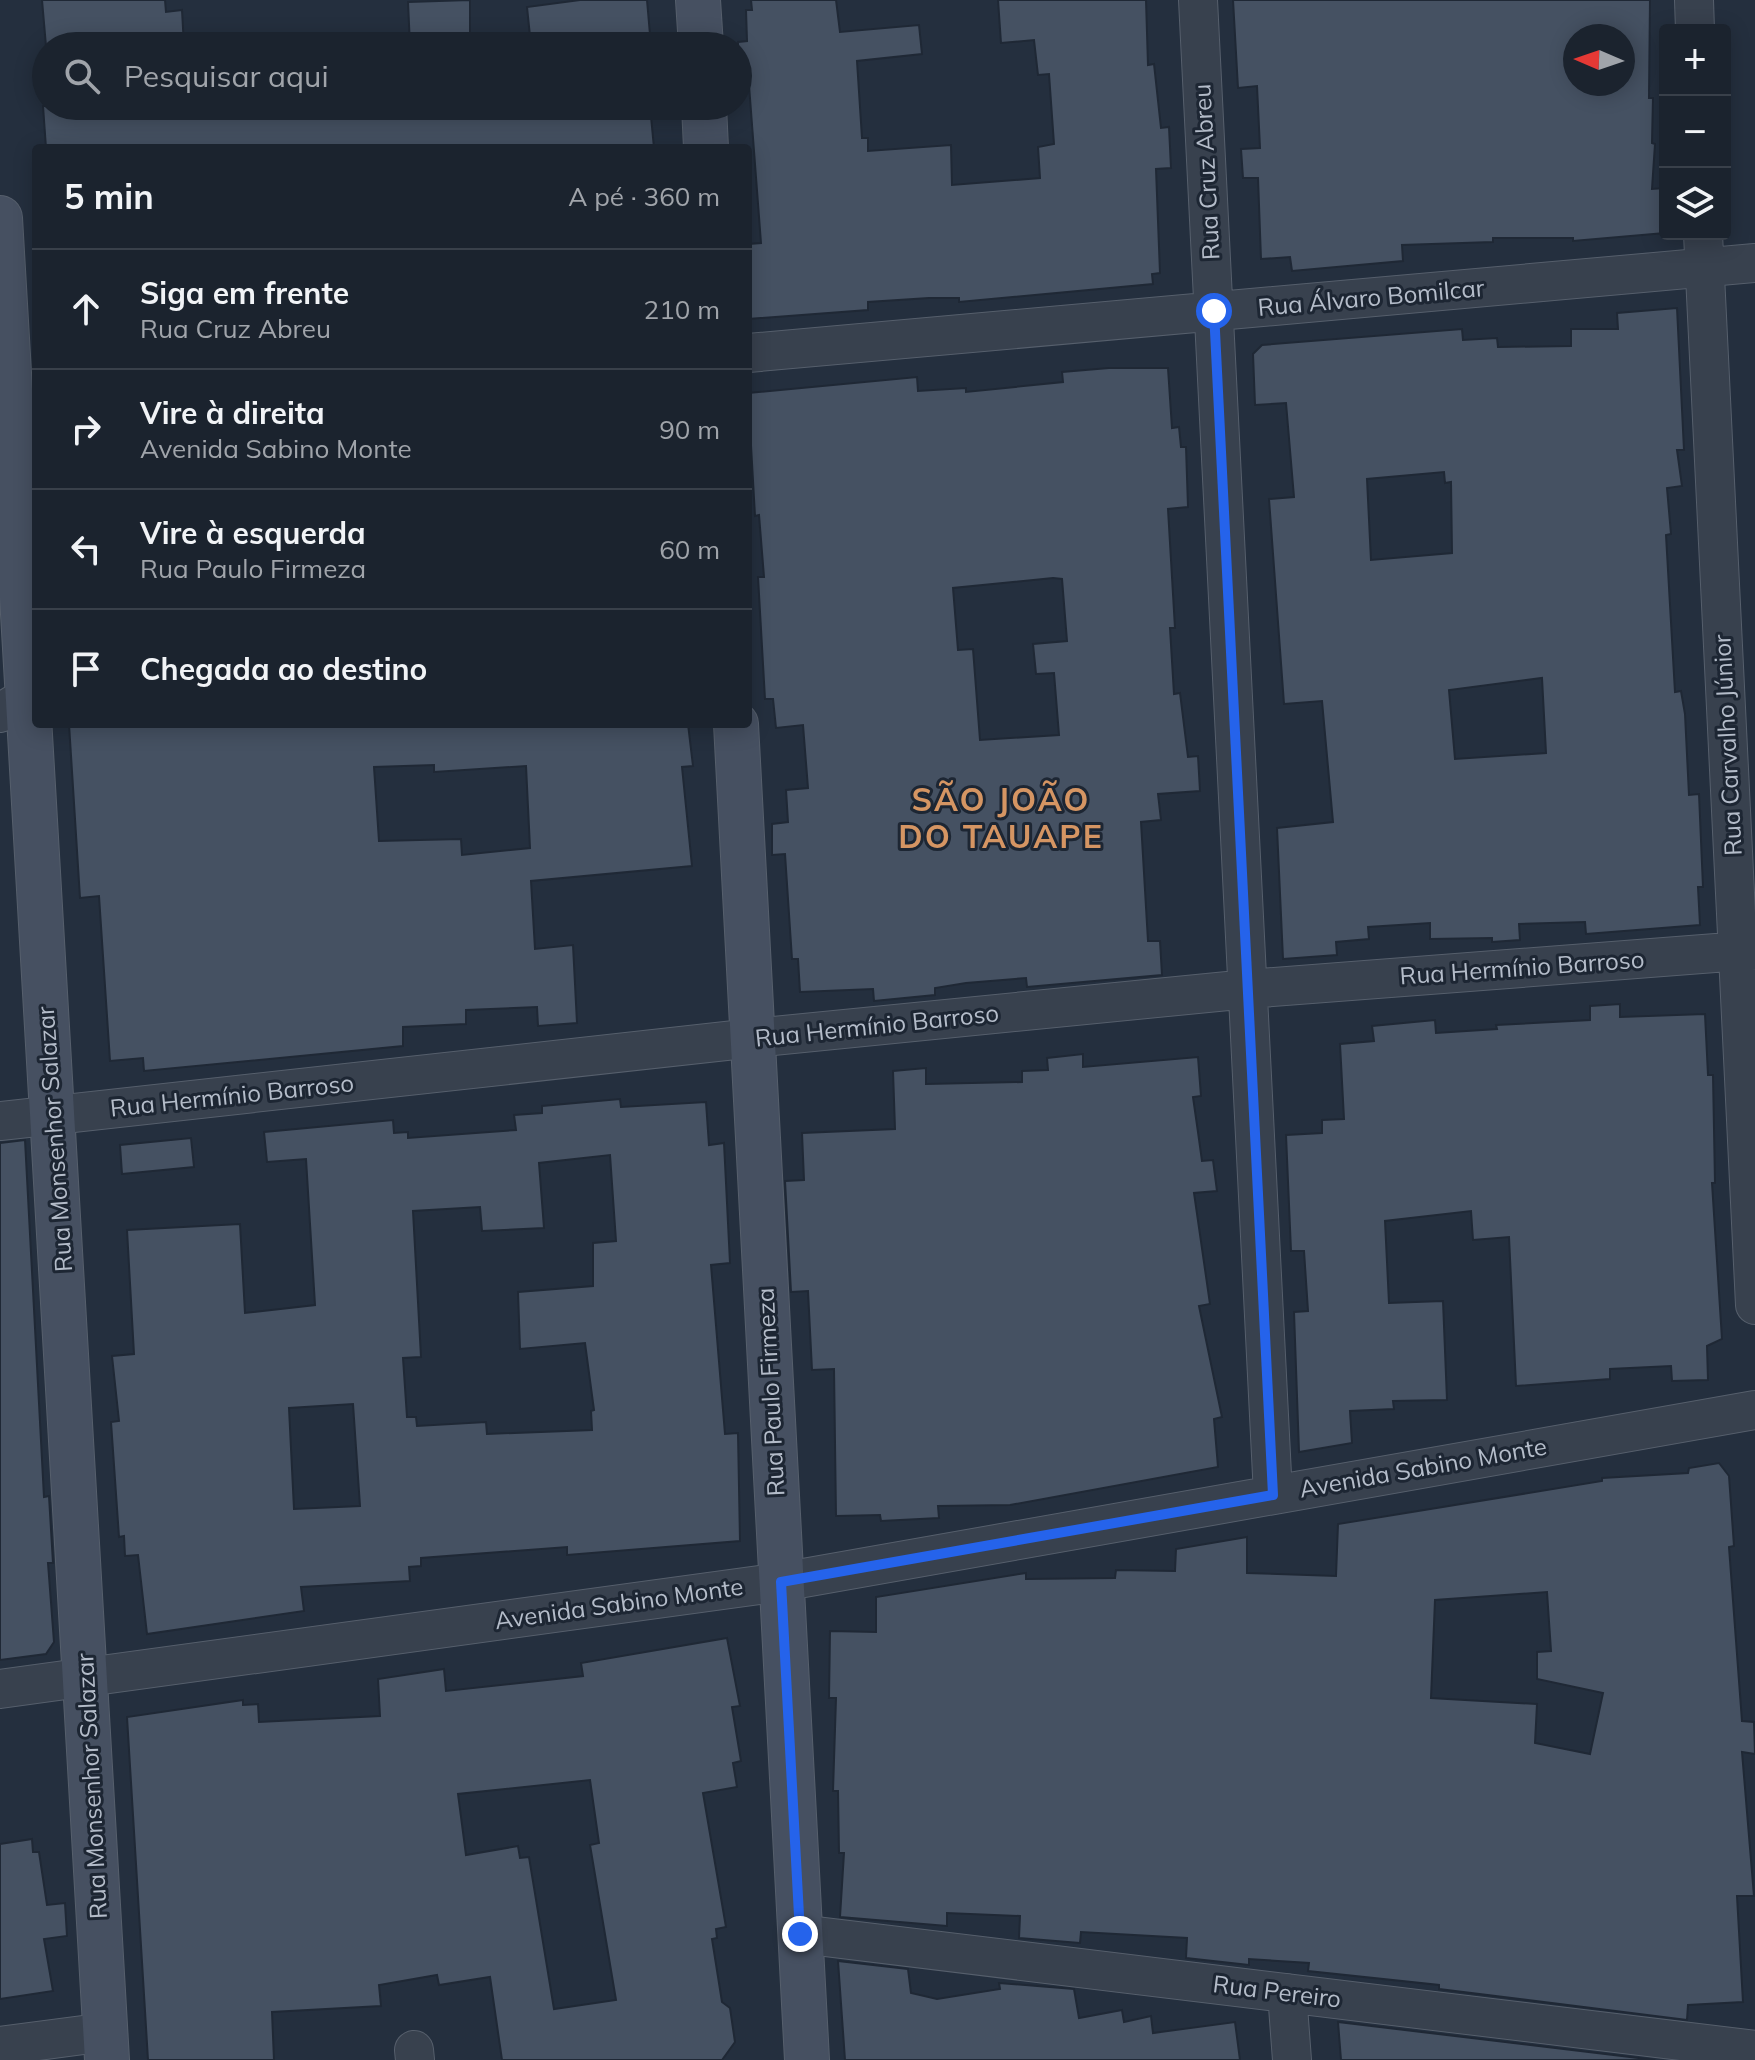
<!DOCTYPE html>
<html lang="pt">
<head>
<meta charset="utf-8">
<style>
  body { margin:0; font-family:Mulish,sans-serif; background:#282f3a; color:#f1f3f6 }
  .controls { position:absolute; right:24px; top:24px; display:grid; overflow:hidden; border-radius:8px; box-shadow:0 4px 20px #0003 }
  .controls button { width:72px; height:72px; display:grid; place-items:center; padding:0; border:0; border-bottom:2px solid #39404a; background:#1b232e; color:#f1f3f6; font:40px sans-serif }
  .compass { position:absolute; left:1563px; top:24px; width:72px; height:72px; border-radius:50%; background:#1b232e; box-shadow:0 4px 20px #0003; rotate:272deg }
  .stop { position:absolute; width:24px; height:24px; margin:-18px; border:6px solid #2563eb; border-radius:50%; background:#fff }
  .stop.end { background:#2563eb; border-color:#fff; box-shadow:0 2px 8px #0008 }
  .list { margin:0; padding:0; list-style:none }
  h2 { display:flex; justify-content:space-between; align-items:center; height:104px; margin:0; padding:0 32px; font-size:34px }
  h2 small { font-size:26px; font-weight:400; color:#a0a4aa }
  .list li { display:grid; grid-template-columns:52px 1fr auto; gap:24px; align-items:center; box-sizing:border-box; height:120px; padding:0 32px; border-top:2px solid #39404a }
  .list b { display:block; font-size:30px; white-space:nowrap }
  .list p { margin:0; font-size:26px; white-space:nowrap; color:#a0a4aa }
  .list em { font-size:26px; font-style:normal; color:#a0a4aa }
  .icon { flex:none; width:44px; height:44px; fill:none; stroke:currentColor; stroke-width:2; stroke-linecap:round; stroke-linejoin:round }
  .map { position:relative; flex:none; width:1755px; height:2060px; overflow:hidden }
  .search { position:absolute; background:#1b232e; box-shadow:0 4px 20px #0003; left:32px; top:32px; width:720px; height:88px; display:flex; align-items:center; gap:20px; box-sizing:border-box; padding:0 28px; border-radius:44px; color:#a0a4aa; font-size:30px }
  .panel { position:absolute; background:#1b232e; box-shadow:0 4px 20px #0003; left:32px; top:144px; width:720px; height:584px; border-radius:8px }
  .map>svg:first-child { display:block }
  .building { fill:#455162; stroke:#1f2835; stroke-width:2; fill-rule:evenodd }
  .lines { fill:none; stroke-linecap:round; stroke-linejoin:round }
  .street-casing { stroke:#565f6c; stroke-width:40 }
  .secondary-casing { stroke:#565f6c; stroke-width:46 }
  .street { stroke:#38414e; stroke-width:38 }
  .secondary { stroke:#465061; stroke-width:44 }
  .route { stroke:#2563eb; stroke-width:10 }
  .labels { text-anchor:middle; stroke-width:6; stroke-linejoin:round; paint-order:stroke }
  .street-label { font-size:24px; fill:#b4bcc9; stroke:#1d2633 }
  .district-label { font-size:32px; font-weight:bold; letter-spacing:2px; fill:#d59563; stroke:#1d2633 }
</style>
</head>
<body>
<div class="map">
<svg width="1755" height="2060" viewBox="0 0 1755 2060">
  <rect width="100%" height="100%" fill="#242f3e"/>
  <path class="building" d="M42 0H165L166 12 182 10 184 46H46Z
    M470 0V46H410L408 2Z
    M580 0H647L651 46H561L560 40 538 43 537 35 530 36 527 7Z
    M751 0H836L840 32 919 25 922 54 857 61 862 138H868V151L951 145 952 185 1040 178 1038 147 1054 144 1049 74 1038 75 1034 40 1001 43 998 0H1146L1148 65 1154 64 1161 128 1169 127 1171 168 1156 169 1160 273 1152 274 1153 284 959 302V298H929L868 302V310L748 319V244L761 243 748 72 738 73V42L747 41 746 10H752Z
    M1233 0H1650L1649 98H1653L1652 143 1655 144 1652 189 1665 188V233L1573 241V238H1493V242L1402 245 1403 261 1292 271 1290 257 1261 259 1258 178H1243L1241 149 1260 148 1257 86 1238 88ZM1575 36H1623V84H1575Z
    M43 106H650L654 148H46Z
    M1677 308 1684 450H1677L1682 486 1667 488 1671 534 1666 535 1675 692 1681 691 1685 714 1689 795 1699 794 1703 887H1698L1700 925 1586 934 1585 922 1519 924 1520 940 1492 942V938L1430 939V923L1368 927 1369 939 1336 942 1337 955 1283 959 1277 828 1333 822 1322 701 1284 704 1269 499 1294 497 1286 403 1255 405 1253 354 1262 345 1462 329 1463 340 1497 338 1498 347 1571 346V329H1618L1617 313ZM1444 472 1445 483 1451 482 1452 553 1371 560 1367 479ZM1542 678 1546 753 1455 759 1449 690Z
    M1109 368H1168L1172 428 1179 427 1181 447H1186L1188 507 1168 509 1175 628H1170L1174 694 1180 693 1188 757 1198 756 1200 791 1158 794 1161 820 1141 822 1148 941H1160L1162 975 1027 987 1026 978 966 983 935 988V995L874 1001 873 989 800 992 798 959H792L785 854 772 855V824L788 822 786 790 808 788 803 725 776 728 773 699H765L758 577H764L759 515 755 516 748 393 917 377 918 391 966 388V392L1063 382 1062 372ZM1053 578 1062 579 1067 641 1033 644 1036 674 1054 673 1059 735 980 740 973 649 958 650 953 588Z
    M69 724H688L693 766 682 767 692 866 531 881 535 949 573 945 577 1023 538 1026 537 1007 466 1010V1024L403 1027V1046L144 1071 143 1058 110 1061 99 896 80 898ZM434 765V772L526 766 530 848 462 855 461 839 379 841 374 767Z
    M1620 1004V1017L1705 1014 1708 1075H1713L1715 1183H1712L1722 1339 1707 1346 1708 1380 1672 1381 1671 1366 1610 1369V1379L1516 1386 1509 1237 1473 1240 1471 1211 1385 1221 1389 1303 1443 1301 1447 1400 1393 1401 1394 1409 1350 1411 1352 1443 1299 1452 1294 1312 1308 1311 1304 1251H1291L1286 1135 1322 1133V1120L1344 1119 1340 1044 1374 1041 1372 1026 1435 1020 1436 1033 1497 1029 1496 1025 1590 1020V1006Z
    M1083 1054V1067L1198 1057 1201 1096 1193 1097 1198 1132 1202 1161 1213 1160 1217 1191 1194 1193 1210 1304 1199 1306 1222 1417 1214 1419 1218 1467 1010 1505 938 1506 939 1518 881 1521 880 1515 836 1516 834 1369 812 1370 808 1291 791 1292 785 1181 804 1180 802 1133 895 1129 893 1071 926 1068V1084L1022 1082V1071L1048 1070 1047 1058Z
    M620 1099 621 1107 706 1102 709 1145 724 1143 730 1263 711 1265 725 1434 738 1433 740 1541 567 1555V1547L421 1558V1566L409 1567 410 1581 301 1587 304 1611 147 1634 138 1555 125 1556 124 1536 119 1537 111 1422 119 1421 112 1356 134 1354 127 1230 240 1224 245 1313 315 1305 306 1159 267 1162 264 1132 393 1120 394 1133 408 1132V1138L516 1130 514 1115 542 1113V1106ZM610 1155 616 1241 593 1243V1286L518 1292 520 1349 585 1343 594 1410 591 1411 592 1430 487 1434 486 1422 417 1426 416 1417H407L403 1358 421 1357 413 1211 480 1207 482 1231 544 1228 539 1163ZM353 1404 360 1506 294 1509 289 1408Z
    M191 1138 194 1167 122 1174 120 1145Z
    M25 1140 44 1497 49 1496 53 1563H48L54 1642 46 1654 0 1660V1143Z
    M1719 1463 1729 1476 1734 1546 1729 1547 1742 1721 1754 1722 1755 1754 1742 1752 1754 1896H1737L1743 2002 1688 2005 1687 2020 1439 1989V1985L1308 1971 1309 1963 1249 1959V1965L1186 1958 1187 1938 1081 1932 1080 1943 1019 1938 1020 1916 947 1913V1926L840 1917 844 1853H839L838 1791H833L836 1698H829L830 1631 876 1632V1597L1026 1573V1579L1115 1578 1116 1570 1175 1571 1176 1549 1247 1537V1573L1336 1576 1338 1524 1602 1481V1478L1688 1473 1689 1468ZM1547 1592 1551 1651 1537 1652V1679L1603 1693 1590 1754 1535 1743 1537 1704 1431 1698 1435 1600Z
    M727 1638 740 1706 732 1707 741 1761 733 1763 737 1787 703 1793 726 1927 716 1929 717 1938 712 1939 722 2002 730 2008 735 2042 722 2060H502L490 1977 439 1985 437 1975 379 1985 381 2006 272 2012 274 2060H148L127 1717 243 1700V1705L258 1704 259 1722 380 1716 378 1679 444 1669 446 1691 583 1676 581 1663ZM590 1780 599 1843 590 1845 616 2000 554 2009 529 1857 520 1858 518 1846 466 1855 458 1794Z
    M32 1839 33 1852H39L47 1905 65 1903 67 1936 44 1939 53 1991 0 1999V1844Z
    M838 1961 908 1969 911 1993 937 1999 1000 1989 999 1983 1074 1989 1079 2018 1122 2010 1124 2022 1151 2016 1153 2033 1235 2022 1240 2060H845Z
    M1338 2022 1655 2060H1341Z"/>
  <g class="lines">
    <g class="street-casing">
      <path id="street" d="M1198 0 1273 1495
        M1694 0 1695 30
        M1703 234 1755 1305
        M748 353 1755 263
        M0 713 36 691
        M0 1121 753 1038 1248 989 1755 950
        M0 1689 781 1582 1755 1410
        M800 1934 1755 2050
        M1287 1993 1292 2060
        M0 2046 106 2032
        M414 2050 415 2060"/>
    </g>
    <g class="secondary-casing">
      <path id="secondary" d="M698 0 701 46
        M704 106 706 148
        M0 218 107 2060
        M736 724 807 2060"/>
    </g>
    <use href="#street" class="street"/>
    <use href="#secondary" class="secondary"/>
  </g>
  <g class="lines">
    <path class="route" d="M800 1934 781 1582 1273 1495 1214 311"/>
  </g>
  <g class="labels">
    <g class="street-label">
      <text transform="translate(1207 172) rotate(-93)" y="8">Rua Cruz Abreu</text>
      <text transform="translate(1371 298) rotate(-5)" y="8">Rua Álvaro Bomilcar</text>
      <text transform="translate(1728 745) rotate(-93)" y="8">Rua Carvalho Júnior</text>
      <text transform="translate(1522 968) rotate(-4)" y="8">Rua Hermínio Barroso</text>
      <text transform="translate(877 1026) rotate(-6)" y="8">Rua Hermínio Barroso</text>
      <text transform="translate(232 1096) rotate(-6)" y="8">Rua Hermínio Barroso</text>
      <text transform="translate(55 1139) rotate(-94)" y="8">Rua Monsenhor Salazar</text>
      <text transform="translate(771 1392) rotate(-93)" y="8">Rua Paulo Firmeza</text>
      <text transform="translate(1423 1468) rotate(-10)" y="8">Avenida Sabino Monte</text>
      <text transform="translate(619 1604) rotate(-8)" y="8">Avenida Sabino Monte</text>
      <text transform="translate(92 1786) rotate(-93)" y="8">Rua Monsenhor Salazar</text>
      <text transform="translate(1277 1992) rotate(7)" y="8">Rua Pereiro</text>
    </g>
    <g class="district-label">
      <text x="1001" y="811">SÃO JOÃO<tspan x="1001" dy="37">DO TAUAPE</tspan></text>
    </g>
  </g>
</svg>
<div class="controls">
<button>+</button>
<button>−</button>
<button><svg class="icon" aria-label="layers" viewBox="0 0 24 24"><path d="M12 4l9 5-9 5-9-5zM3 14l9 5 9-5"/></svg></button>
</div>
<svg class="compass" viewBox="-18 -18 36 36"><path d="M0-13l5 13h-10z" fill="#e53935"/><path d="M0 13l5-13h-10z" fill="#a0a4aa"/></svg>
<div class="stop" style="left:1214px;top:311px"></div>
<div class="stop end" style="left:800px;top:1934px"></div>
<div class="search"><svg class="icon" aria-label="search" viewBox="0 0 24 24"><circle cx="10" cy="10" r="6"/><path d="M15 15l6 6"/></svg>Pesquisar aqui</div>
<section class="panel">
<h2>5 min<small>A pé · 360 m</small></h2>
<ul class="list">
<li><svg class="icon" aria-label="ahead" viewBox="0 0 24 24"><path d="M12 20V5M6 11l6-6 6 6"/></svg><div><b>Siga em frente</b><p>Rua Cruz Abreu</p></div><em>210 m</em></li>
<li><svg class="icon" aria-label="right" viewBox="0 0 24 24"><path d="M7 20v-9h11M14 6l5 5-5 5"/></svg><div><b>Vire à direita</b><p>Avenida Sabino Monte</p></div><em>90 m</em></li>
<li><svg class="icon" aria-label="left" viewBox="0 0 24 24"><path d="M17 20v-9H6M10 6l-5 5 5 5"/></svg><div><b>Vire à esquerda</b><p>Rua Paulo Firmeza</p></div><em>60 m</em></li>
<li><svg class="icon" aria-label="arrive" viewBox="0 0 24 24"><path d="M6 21V4h12l-3 4 3 4H6"/></svg><div><b>Chegada ao destino</b></div></li>
</ul>
</section>
</div>
</body>
</html>
